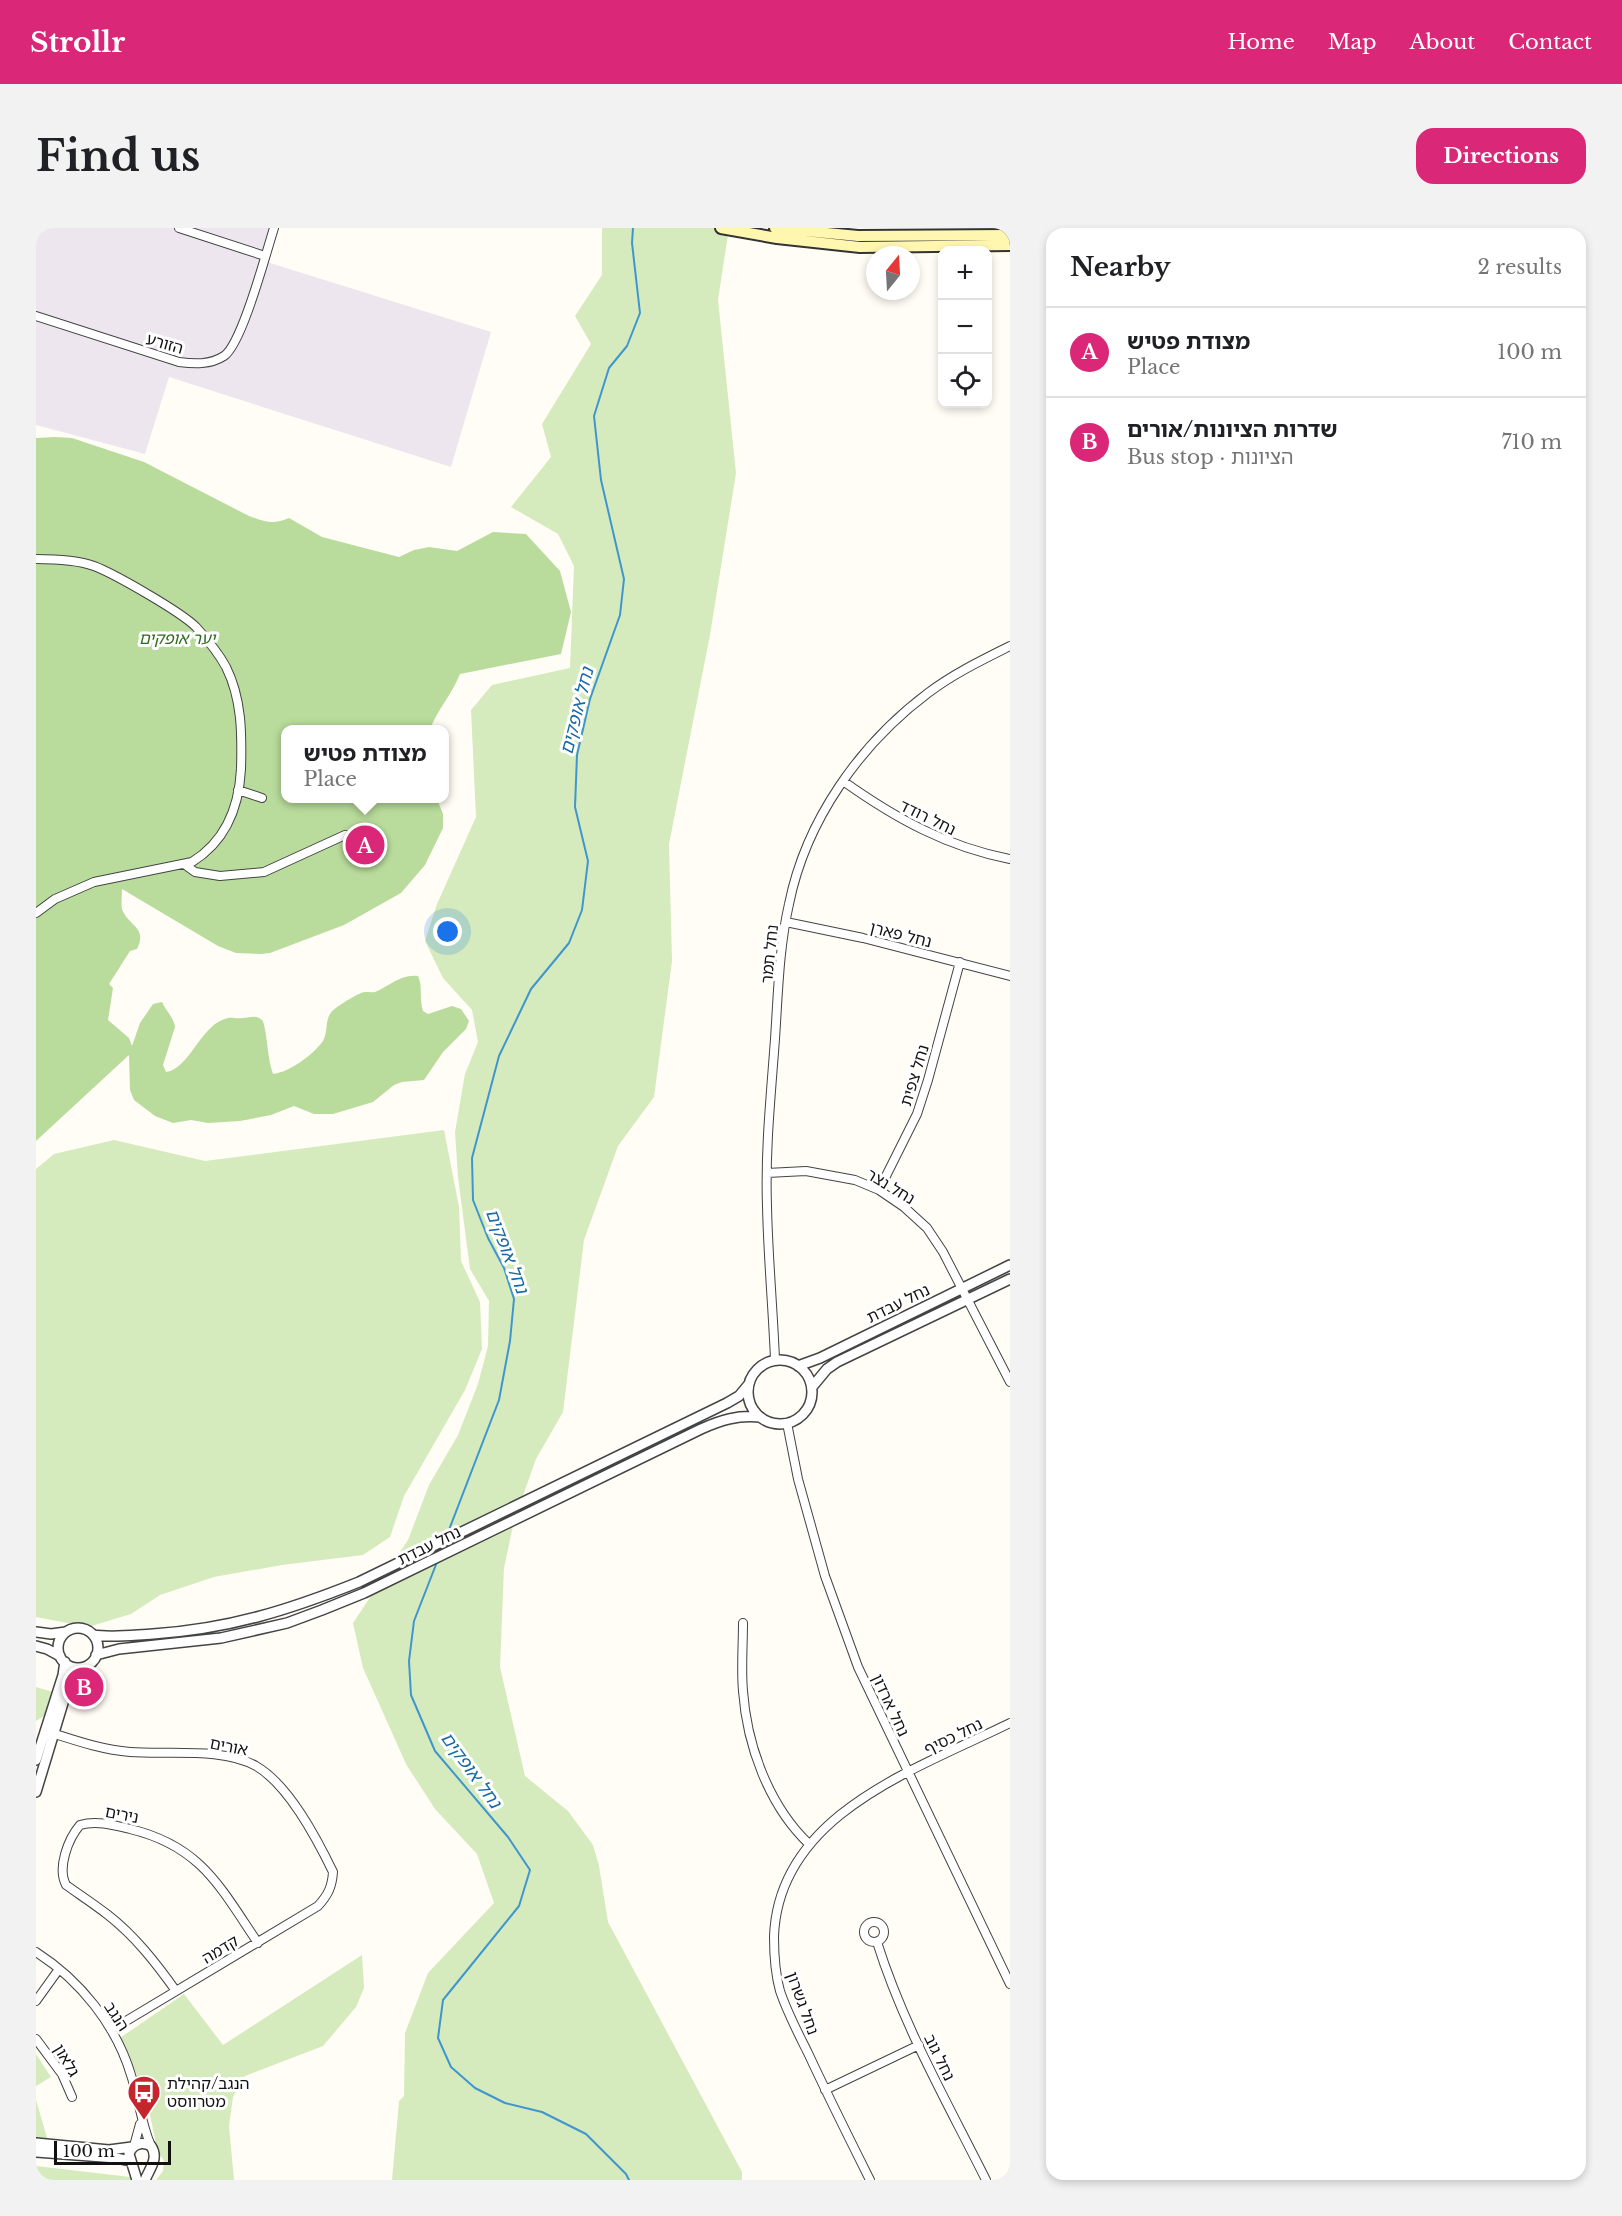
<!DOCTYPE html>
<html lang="en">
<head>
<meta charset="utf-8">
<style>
  body { margin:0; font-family:"Libre Baskerville","Noto Sans Hebrew",serif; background:#f2f2f2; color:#202124 }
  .controls { position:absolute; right:18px; top:18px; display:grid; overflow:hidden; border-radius:12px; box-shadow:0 3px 9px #0003 }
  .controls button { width:54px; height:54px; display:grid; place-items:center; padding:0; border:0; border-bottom:2px solid #e0e0e0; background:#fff; color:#202124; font:30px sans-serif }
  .compass { position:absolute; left:830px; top:18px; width:54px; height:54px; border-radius:50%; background:#fff; box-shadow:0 3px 9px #0003; rotate:18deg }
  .scale { position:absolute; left:18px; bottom:15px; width:117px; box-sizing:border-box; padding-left:6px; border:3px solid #111; border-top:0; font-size:16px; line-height:21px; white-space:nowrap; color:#111; -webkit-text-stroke:4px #fff; paint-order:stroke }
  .you { position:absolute; left:412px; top:704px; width:21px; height:21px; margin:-15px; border:4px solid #fff; border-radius:50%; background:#1a73e8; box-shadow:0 0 0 9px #1a73e833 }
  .badge { display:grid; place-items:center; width:39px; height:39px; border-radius:50%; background:#db2777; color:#fff; font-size:20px; font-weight:700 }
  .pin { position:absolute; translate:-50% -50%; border:3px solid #fff; box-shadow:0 2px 6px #0006 }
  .popup { position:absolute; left:245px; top:497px; width:168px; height:78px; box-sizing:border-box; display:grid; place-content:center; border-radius:12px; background:#fff; filter:drop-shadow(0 2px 4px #0005); font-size:20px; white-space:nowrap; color:#757577 }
  .popup b { font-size:22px; color:#202124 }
  .popup::after { content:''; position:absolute; left:50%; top:100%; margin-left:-12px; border:12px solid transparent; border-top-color:#fff }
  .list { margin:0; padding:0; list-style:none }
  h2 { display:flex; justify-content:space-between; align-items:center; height:78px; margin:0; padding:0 24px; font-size:26px }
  h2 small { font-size:20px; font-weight:400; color:#757577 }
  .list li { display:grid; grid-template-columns:39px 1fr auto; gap:18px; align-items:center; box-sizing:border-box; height:90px; padding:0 24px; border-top:2px solid #e0e0e0 }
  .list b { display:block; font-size:22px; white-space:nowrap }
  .list p { margin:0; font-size:20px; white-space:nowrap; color:#757577 }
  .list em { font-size:20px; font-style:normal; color:#757577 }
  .icon { flex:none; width:33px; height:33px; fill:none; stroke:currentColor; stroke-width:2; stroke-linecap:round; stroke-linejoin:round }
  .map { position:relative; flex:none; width:974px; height:1952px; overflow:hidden; border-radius:18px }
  header { display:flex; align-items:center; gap:36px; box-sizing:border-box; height:84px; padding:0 30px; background:#db2777; color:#fff }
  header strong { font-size:28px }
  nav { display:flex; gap:33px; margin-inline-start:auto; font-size:21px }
  .intro { display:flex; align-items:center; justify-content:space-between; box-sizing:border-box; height:144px; padding:0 36px }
  h1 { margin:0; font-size:42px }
  .button { padding:15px 27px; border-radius:18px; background:#db2777; color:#fff; font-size:21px; font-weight:700 }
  main { display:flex; gap:36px; padding:0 36px }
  aside { flex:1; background:#fff; border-radius:18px; box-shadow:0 3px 9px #0003 }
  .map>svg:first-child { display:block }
  .industrial { fill:#eee6ef }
  .green { fill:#d5ebbd }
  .forest { fill:#b9dc9c }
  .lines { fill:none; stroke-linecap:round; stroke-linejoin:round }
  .stream { stroke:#3f96cf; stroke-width:2 }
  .minor-casing { stroke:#444; stroke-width:10 }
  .tertiary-casing { stroke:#444; stroke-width:12 }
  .secondary-casing { stroke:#333; stroke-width:14 }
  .minor { stroke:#fff; stroke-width:8 }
  .tertiary { stroke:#fff; stroke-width:9 }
  .secondary { stroke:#fff6b0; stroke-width:10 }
  .labels { text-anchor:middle; stroke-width:6; stroke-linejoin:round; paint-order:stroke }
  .street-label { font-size:16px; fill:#111; stroke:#fff }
  .park-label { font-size:16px; font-style:italic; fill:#2f6b1f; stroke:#fff }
  .poi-label { font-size:16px; fill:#111; stroke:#fff; text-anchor:start }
  .water-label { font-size:18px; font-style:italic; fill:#1768a6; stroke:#fff }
</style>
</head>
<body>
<header>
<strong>Strollr</strong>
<nav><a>Home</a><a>Map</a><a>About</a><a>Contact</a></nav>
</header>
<div class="intro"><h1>Find us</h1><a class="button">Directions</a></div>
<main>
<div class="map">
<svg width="974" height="1952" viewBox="0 0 974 1952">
  <rect width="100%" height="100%" fill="#fffdf5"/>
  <path class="industrial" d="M0 0H242L231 34 455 104 415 239 133 149 109 226 0 197Z"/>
  <path class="green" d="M566 0H693L682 72 700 245 674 407 633 616 636 733 618 869 582 918 548 1012 527 1184 500 1231 478 1293 468 1340 464 1439 489 1548 532 1583 557 1617 563 1638 572 1694 706 1944V1952H356L363 1873 368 1868 369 1805 392 1745 458 1675 441 1626 399 1581 370 1536 327 1440 317 1395 372 1312 393 1257 422 1207 442 1156 452 1118 453 1073 434 1041 422 949 419 904 429 846 442 814 436 782 407 750 389 713 401 676 440 589 435 482 456 457 534 440 538 338 522 306 475 279 515 229 506 196 555 116 539 88 566 47Z
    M408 902 423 979 425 1033 444 1074 446 1121 429 1162 368 1268 354 1309 327 1327 246 1337 178 1349 124 1367 95 1386 52 1399 0 1389V941L18 926 78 912 169 933Z
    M0 1459 17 1464 8 1488 0 1493Z
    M326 1727 328 1760 320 1779 287 1818 209 1848 197 1869 193 1898 198 1952H120L127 1943 128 1933 121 1921 110 1867 84 1810 148 1766 187 1817Z
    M0 1826 15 1849 0 1858Z
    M0 1872 12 1913 0 1912Z
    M0 1938 120 1952H0Z"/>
  <path class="forest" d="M19 209 36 210 108 234 213 288C229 294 237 297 253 290L286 309 363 329 378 322 393 319 421 323 457 304 490 306 524 343 535 384 525 426 424 446C416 466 402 481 394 501L250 502V570L401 571 407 586V600L389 637 365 665 308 697 234 725 225 726 200 725 182 718 86 661C86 667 85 676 86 681 92 698 112 699 101 721L94 723 73 756 77 760 72 792 93 810 96 818 104 795 117 776 126 774C130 783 138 790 139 799L127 837 130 844C154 841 165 795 192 790 196 789 201 791 206 790 215 790 220 786 227 793 232 810 231 829 237 846 254 844 277 827 287 813 292 804 289 794 294 786 297 780 318 768 325 765 330 763 334 765 339 764 354 758 364 746 382 748 387 758 383 771 387 783L392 786 416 778 425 781 433 793 430 801 407 824 388 852 366 854 358 857 337 874 297 886H278L258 878 235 887 204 893 172 895 155 892 137 895 119 888 98 872 94 862 93 827 0 913V210Z"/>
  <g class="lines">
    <path class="stream" d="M411 1307 463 1172 474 1113 478 1071 468 1040 452 1010 437 972 436 930 463 828 495 761 533 715 546 682 552 633 539 579 541 527 554 471 584 387 588 351 565 252 558 188 573 140 591 118 604 85 596 15 597 0
      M401 1334 378 1393 373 1433 375 1467 399 1523 472 1609 494 1642 483 1678 407 1772 402 1810 415 1839 439 1860 469 1875 506 1884 550 1906 590 1946 593 1952"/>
    <g class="minor-casing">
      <path id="minor" d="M143 0 229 28
        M0 88 143 134C158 136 174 137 188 128 206 116 230 25 238 0
        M0 331C19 331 41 332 58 338 79 346 145 384 160 399 170 410 183 426 190 439 206 471 206 506 205 541 203 579 190 613 156 634L58 654 19 671 0 685
        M807 553C859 590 911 619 974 631
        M202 562 226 570
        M148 636 159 644 184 648 228 644 309 607
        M750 694 827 710 974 748
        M731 945 770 943 819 952 843 962 868 979 891 1000 907 1024 974 1154
        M843 962 881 886 892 852 924 734
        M739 1132C737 1081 732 1029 731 978 729 922 735 866 739 811 742 766 743 720 753 676 770 592 824 516 892 465 917 446 946 432 974 418
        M751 1195 762 1251 789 1348 822 1439 974 1756
        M707 1395C707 1417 705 1441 707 1463 711 1518 733 1578 773 1616
        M19 1506C44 1514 68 1522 94 1524 133 1527 186 1519 220 1538 253 1557 281 1611 297 1644 296 1659 292 1667 282 1678L75 1802
        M828 1704a10 10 0 1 1 20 0a10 10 0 1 1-20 0Z
        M841 1714C867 1797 911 1874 950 1952
        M0 1724C44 1752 80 1797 95 1847 103 1871 105 1895 115 1918
        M140 1763C120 1735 99 1708 72 1687 58 1676 44 1667 30 1657 21 1640 32 1611 44 1597 60 1592 78 1597 94 1601 165 1618 184 1659 222 1715
        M0 1773 23 1741
        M0 1811 26 1846 36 1869
        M789 1862 883 1817
        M98 1918 104 1896
        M834 1952C813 1910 792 1868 772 1825 762 1805 751 1784 744 1763 739 1745 738 1727 738 1709 742 1586 881 1541 974 1495"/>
    </g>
    <g class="tertiary-casing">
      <path id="tertiary" d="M712 1164a32 32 0 1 1 64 0a32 32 0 1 1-64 0Z
        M762 1138 784 1130 974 1037
        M776 1159 791 1141 801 1134 974 1051
        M22 1420a20 20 0 1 1 40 0a20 20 0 1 1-40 0Z
        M0 1404 15 1406 30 1404
        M57 1407C77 1410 97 1407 117 1406 193 1401 253 1382 323 1354L691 1175 703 1168 713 1156
        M0 1418 11 1421 24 1428
        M60 1427 83 1421 185 1410 251 1395 286 1382 328 1365 665 1201C685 1192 701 1187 724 1189
        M0 1532 27 1447 29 1434
        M0 1564 34 1452 42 1440
        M0 1915 73 1922 96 1919
        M0 1924 80 1930 94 1933
        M101 1952 93 1926C96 1916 106 1913 115 1918 123 1930 114 1940 109 1952"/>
    </g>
    <g class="secondary-casing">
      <path id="secondary" d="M685 0 741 10 824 19 974 17
        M739 0 822 8 974 7"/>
    </g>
    <use href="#minor" class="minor"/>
    <use href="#tertiary" class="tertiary"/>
    <use href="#secondary" class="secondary"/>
  </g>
  <defs>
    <g id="bus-pin" transform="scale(1.725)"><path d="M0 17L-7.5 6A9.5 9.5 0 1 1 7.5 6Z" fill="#c4262e" stroke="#fff"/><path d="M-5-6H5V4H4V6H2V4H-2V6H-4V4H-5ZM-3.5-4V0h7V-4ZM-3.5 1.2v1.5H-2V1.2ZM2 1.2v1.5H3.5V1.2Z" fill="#fff"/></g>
  </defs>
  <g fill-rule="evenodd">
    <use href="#bus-pin" x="108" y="1864"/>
  </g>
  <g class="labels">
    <g class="street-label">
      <text transform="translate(129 115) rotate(16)" y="6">הזורע</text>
      <text transform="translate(892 589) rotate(26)" y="6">נחל רודד</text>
      <text transform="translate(865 706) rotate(14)" y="6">נחל פארן</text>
      <text transform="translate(733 726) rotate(-84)" y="6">נחל תמר</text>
      <text transform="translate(878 847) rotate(-73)" y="6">נחל צפית</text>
      <text transform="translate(855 958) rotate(31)" y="6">נחל נצר</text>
      <text transform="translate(862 1075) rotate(-26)" y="6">נחל עבדת</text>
      <text transform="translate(393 1317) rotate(-26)" y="6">נחל עבדת</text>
      <text transform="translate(855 1477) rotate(65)" y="6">נחל ארדון</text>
      <text transform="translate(917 1508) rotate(-26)" y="6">נחל כסיף</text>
      <text transform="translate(193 1518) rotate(11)" y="6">אורים</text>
      <text transform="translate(86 1586) rotate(11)" y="6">נירים</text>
      <text transform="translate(184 1721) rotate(-31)" y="6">קדמה</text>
      <text transform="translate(767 1775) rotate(70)" y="6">נחל גשרון</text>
      <text transform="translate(81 1788) rotate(57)" y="6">הנגב</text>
      <text transform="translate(904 1829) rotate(64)" y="6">נחל גוב</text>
      <text transform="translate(31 1832) rotate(59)" y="6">גלאון</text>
    </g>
    <g class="park-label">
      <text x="141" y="416">יער אופקים</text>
    </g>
    <g class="poi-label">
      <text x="131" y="1861">הנגב/קהילת<tspan x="131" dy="18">מטרווסט</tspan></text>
    </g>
    <g class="water-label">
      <text transform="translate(541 483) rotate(-76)" y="6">נחל אופקים</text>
      <text transform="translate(471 1023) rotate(69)" y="6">נחל אופקים</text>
      <text transform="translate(435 1542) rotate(54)" y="6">נחל אופקים</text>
    </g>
  </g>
</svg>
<div class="controls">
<button>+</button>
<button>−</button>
<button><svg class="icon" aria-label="locate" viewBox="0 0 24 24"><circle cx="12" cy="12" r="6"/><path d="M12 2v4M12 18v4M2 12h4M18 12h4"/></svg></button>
</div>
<svg class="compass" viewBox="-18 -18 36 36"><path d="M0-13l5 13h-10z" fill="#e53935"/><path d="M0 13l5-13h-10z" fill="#757577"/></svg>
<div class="scale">100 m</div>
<div class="you"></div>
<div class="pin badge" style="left:329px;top:617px">A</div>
<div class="popup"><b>מצודת פטיש</b>Place</div>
<div class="pin badge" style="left:48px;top:1459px">B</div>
</div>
<aside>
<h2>Nearby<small>2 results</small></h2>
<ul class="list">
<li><span class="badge">A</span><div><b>מצודת פטיש</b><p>Place</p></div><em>100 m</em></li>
<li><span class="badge">B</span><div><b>שדרות הציונות/אורים</b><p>Bus stop · הציונות</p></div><em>710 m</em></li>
</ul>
</aside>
</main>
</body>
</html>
